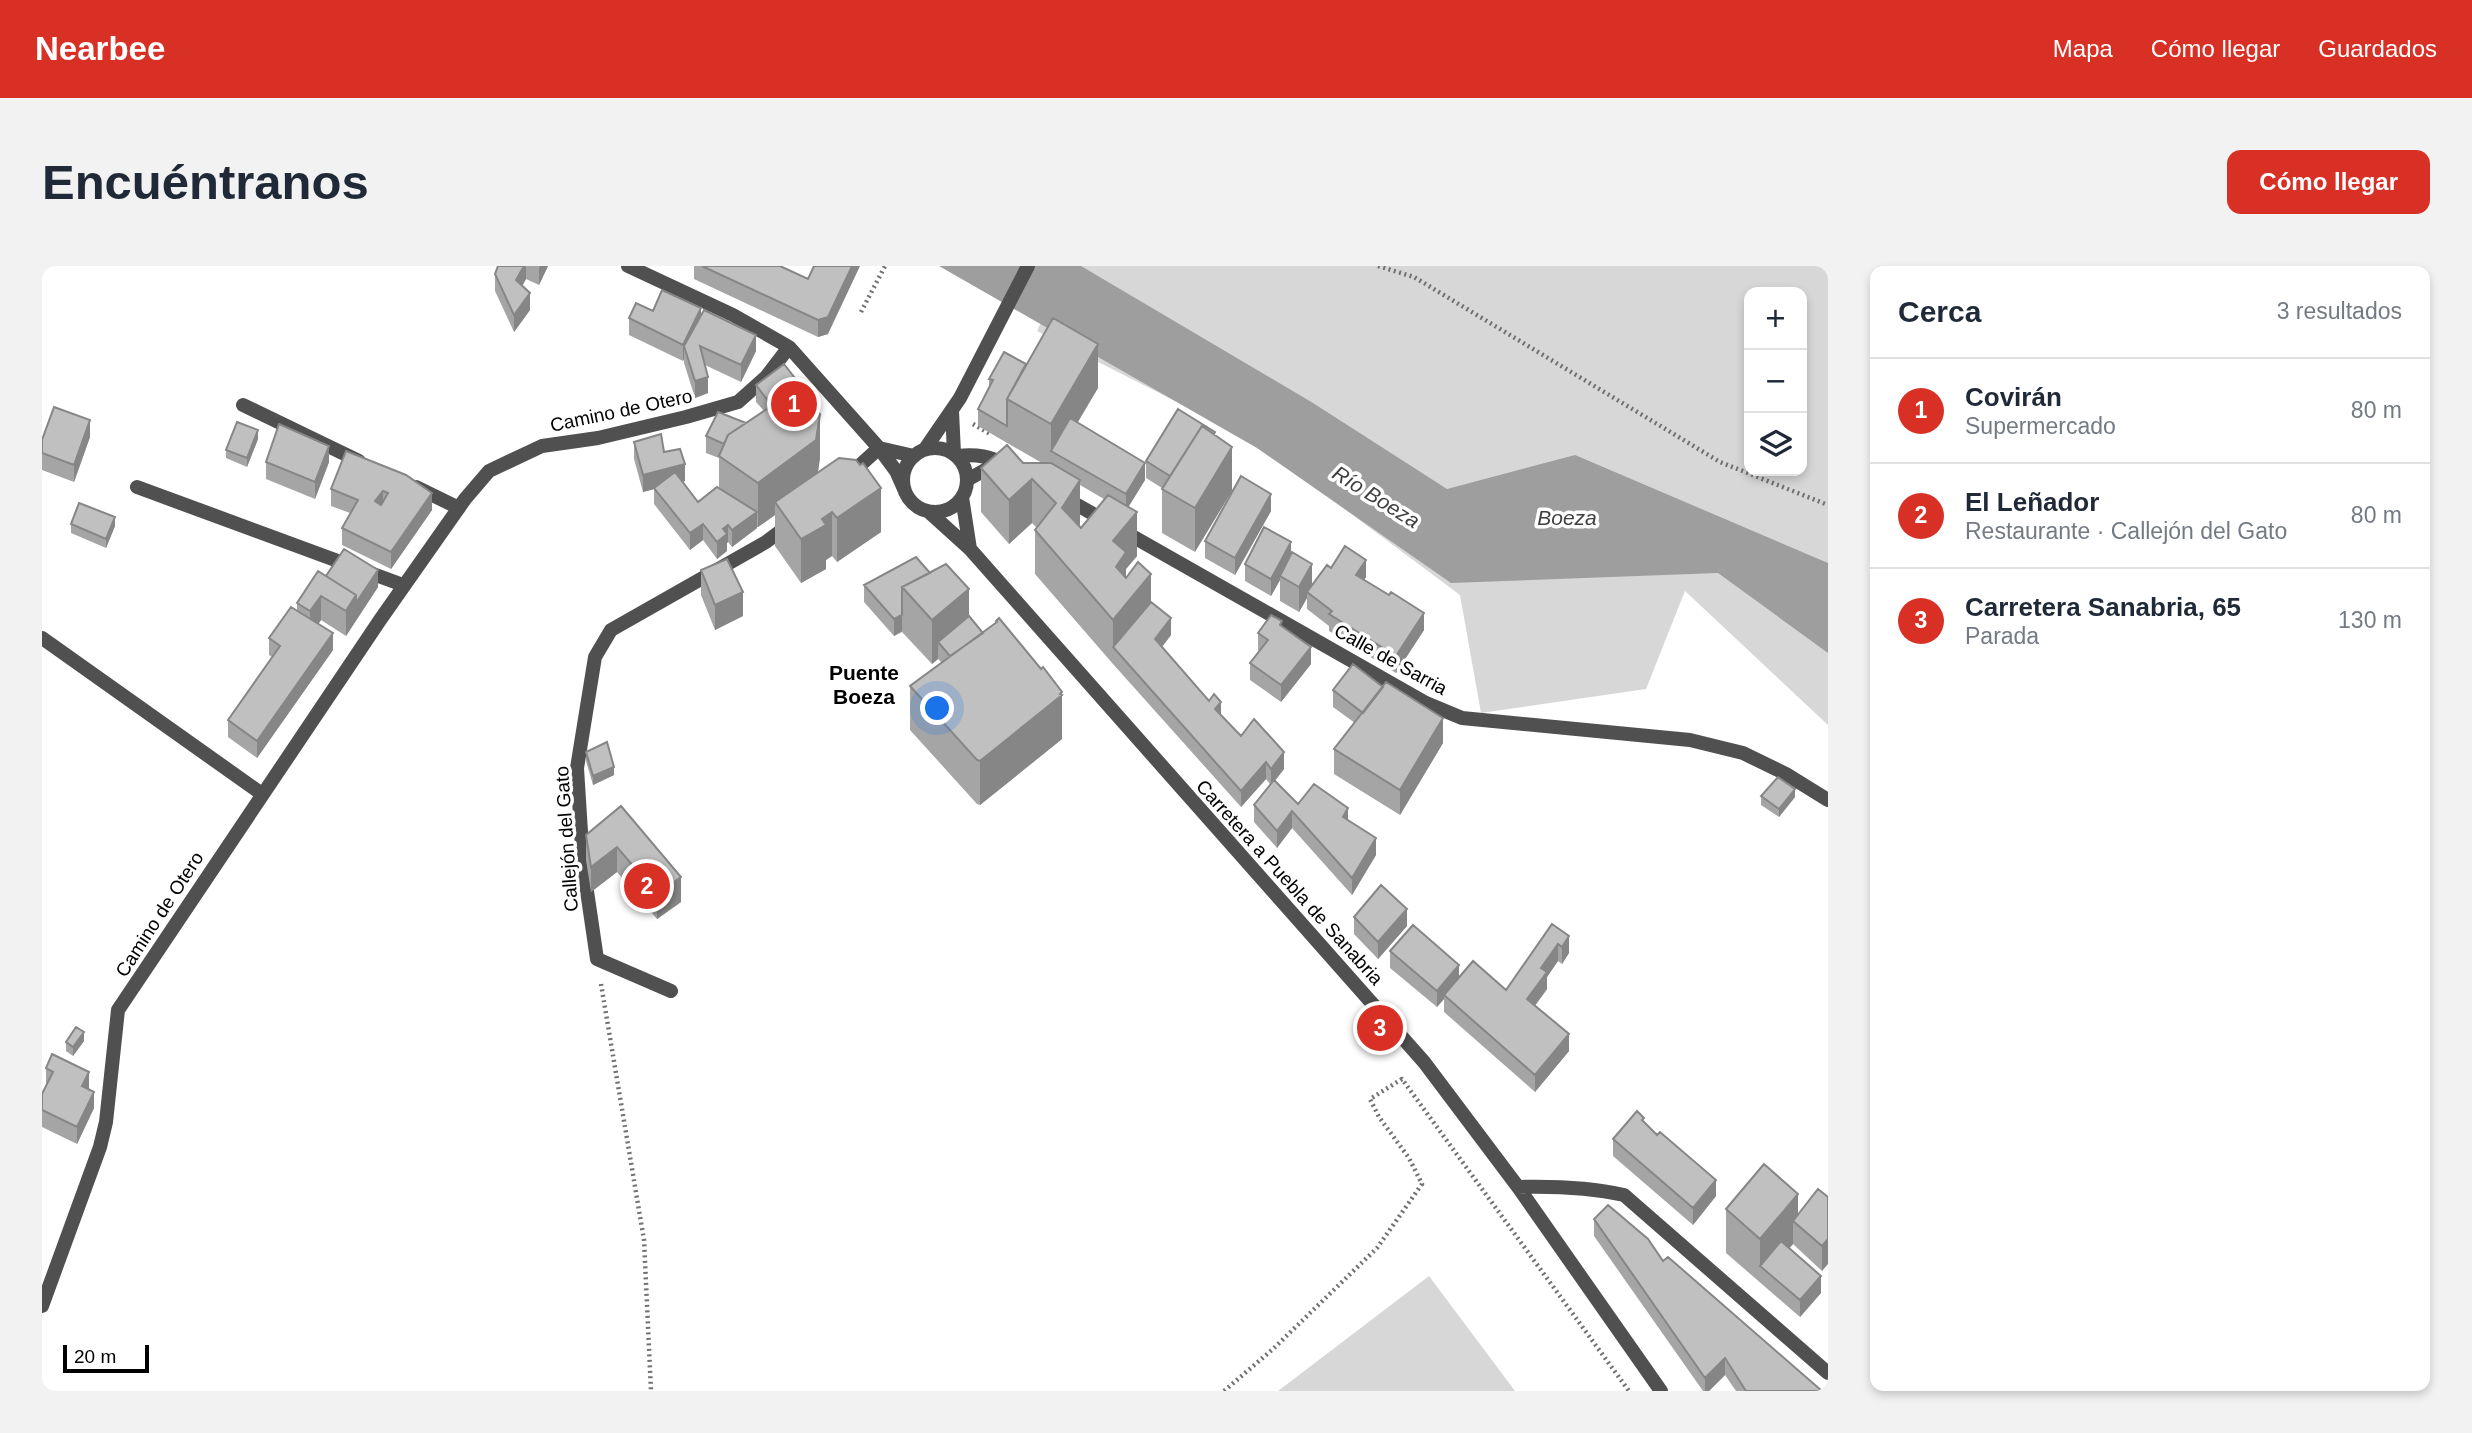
<!DOCTYPE html>
<html lang="es">
<head>
<meta charset="utf-8">
<style>
  body { margin:0; font-family:Helvetica,sans-serif; background:#f2f2f3; color:#1f2937 }
  .controls { position:absolute; right:21px; top:21px; display:grid; overflow:hidden; border-radius:14px; box-shadow:0 4px 10px #0003 }
  .controls button { width:63px; height:63px; display:grid; place-items:center; padding:0; border:0; border-bottom:2px solid #e0e1e3; background:#fff; color:#1f2937; font:35px sans-serif }
  .scale { position:absolute; left:21px; bottom:18px; width:86px; box-sizing:border-box; padding-left:7px; border:4px solid #000; border-top:0; font-size:19px; line-height:24px; white-space:nowrap; color:#000; -webkit-text-stroke:5px #fff; paint-order:stroke }
  .you { position:absolute; left:896px; top:443px; width:24px; height:24px; margin:-18px; border:5px solid #fff; border-radius:50%; background:#1a73e8; box-shadow:0 0 0 10px #1a73e833 }
  .badge { display:grid; place-items:center; width:46px; height:46px; border-radius:50%; background:#d93025; color:#fff; font-size:23px; font-weight:700 }
  .pin { position:absolute; translate:-50% -50%; border:4px solid #fff; box-shadow:0 2px 7px #0006 }
  .list { margin:0; padding:0; list-style:none }
  h2 { display:flex; justify-content:space-between; align-items:center; height:91px; margin:0; padding:0 28px; font-size:30px }
  h2 small { font-size:23px; font-weight:400; color:#747a83 }
  .list li { display:grid; grid-template-columns:46px 1fr auto; gap:21px; align-items:center; box-sizing:border-box; height:105px; padding:0 28px; border-top:2px solid #e0e1e3 }
  .list b { display:block; font-size:26px; white-space:nowrap }
  .list p { margin:0; font-size:23px; white-space:nowrap; color:#747a83 }
  .list em { font-size:23px; font-style:normal; color:#747a83 }
  .icon { flex:none; width:38px; height:38px; fill:none; stroke:currentColor; stroke-width:2; stroke-linecap:round; stroke-linejoin:round }
  .map { position:relative; flex:none; width:1786px; height:1125px; overflow:hidden; border-radius:14px }
  header { display:flex; align-items:center; gap:42px; box-sizing:border-box; height:98px; padding:0 35px; background:#d93025; color:#fff }
  header strong { font-size:33px }
  nav { display:flex; gap:38px; margin-inline-start:auto; font-size:24px }
  .intro { display:flex; align-items:center; justify-content:space-between; box-sizing:border-box; height:168px; padding:0 42px }
  h1 { margin:0; font-size:49px }
  .button { padding:18px 32px; border-radius:14px; background:#d93025; color:#fff; font-size:24px; font-weight:700 }
  main { display:flex; gap:42px; padding:0 42px }
  aside { flex:1; background:#fff; border-radius:14px; box-shadow:0 4px 10px #0003 }
  .map>svg:first-child { display:block }
  .green { fill:#d7d7d7; fill-rule:evenodd }
  .water { fill:#9e9e9e }
  .lines { fill:none; stroke-linecap:round; stroke-linejoin:round }
  .path { stroke:#727272; stroke-width:4.5; stroke-dasharray:2 3.5; stroke-linecap:butt }
  .minor { stroke:#505050; stroke-width:14 }
  .tertiary { stroke:#505050; stroke-width:14 }
  .wall { fill:#a5a5a5; fill-rule:evenodd }
  .shaded-wall { fill:#868686 }
  .building { fill:#c0c0c0; stroke:#868686; stroke-width:2; fill-rule:evenodd }
  .labels { text-anchor:middle; stroke-width:7; stroke-linejoin:round; paint-order:stroke }
  .street-label { font-size:19px; fill:#000; stroke:#fff }
  .water-label { font-size:21px; font-style:italic; fill:#3f3f3f; stroke:#fff }
  .neighbourhood-label { font-size:21px; font-weight:bold; fill:#000; stroke:#fff }
</style>
</head>
<body>
<header>
<strong>Nearbee</strong>
<nav><a>Mapa</a><a>Cómo llegar</a><a>Guardados</a></nav>
</header>
<div class="intro"><h1>Encuéntranos</h1><a class="button">Cómo llegar</a></div>
<main>
<div class="map">
<svg width="1786" height="1125" viewBox="0 0 1786 1125">
  <rect width="100%" height="100%" fill="#fff"/>
  <path class="green" d="M1025 0H1786V459L1643 325 1604 423 1439 447 1418 329 1210 174 995 65ZM1707 26H1760V205H1707Z
    M1387 1010 1473 1125H1236Z"/>
  <path class="water" d="M897 0H1039L1271 137 1405 223 1533 189 1786 297V387L1676 307 1409 317 1215 182Z"/>
  <g class="lines">
    <path class="path" d="M1336 0 1372 11 1678 196 1786 239
      M819 46 843 0
      M931 158 950 169
      M559 718 602 974 609 1125
      M1182 1125 1231 1083 1335 982 1380 918 1367 892 1337 851 1328 833 1360 813 1587 1125"/>
    <path class="minor" d="M586 0 691 49 747 81 837 182 854 205 862 223
      M201 139 317 195
      M837 182 872 190
      M915 190C935 188 948 190 966 200
      M804 212 837 182
      M925 214 943 204 957 201
      M95 221 361 319
      M374 221 417 242
      M1023 232 1384 437 1420 452 1648 474 1701 487 1744 508 1786 534
      M0 372 220 528
      M629 725 555 693 541 598 535 502 553 391 569 364 724 276 748 258
      M0 1040 58 881 64 856 76 744 338 354 423 233 447 205 500 180 556 172 644 151 696 136 724 111 747 81"/>
    <path class="tertiary" d="M910 145 912 187
      M861 214a32 32 0 1 1 64 0a32 32 0 1 1-64 0Z
      M883 183 918 132 986 0
      M920 231 928 283
      M886 245 928 283 1382 796 1476 921 1619 1125
      M1476 921C1513 920 1546 921 1582 929L1786 1107"/>
  </g>
  <path class="wall" d="M456 0H506L497 19 484 13 480 20 488 44 472 66 453 25V8Z
    M652 0H738L786 68 776 71 652 13Z
    M611 45 659 49 714 85 699 116 663 99 666 127 653 132 642 97V93L641 95 587 69V52Z
    M984 98 1056 122 1035 156 1103 214 1086 241 1095 290 1084 303V312L1109 336 1129 369 1120 381 1179 449 1199 470 1242 503 1233 515 1256 538 1306 555 1334 589 1310 629 1250 562 1235 582 1212 556V539L1228 518 1224 513 1199 541 1071 398 993 308V264L995 262 990 257 967 278 939 246V202L981 197H1000L936 160V143L947 121V113ZM1038 219 1062 233 1039 262 1037 260 1038 258Z
    M714 119 773 142 778 192 776 206 839 266 795 296 790 290 784 294V303L759 317 733 280V249L716 261H715V262L690 281 686 276 685 277V285L675 293 661 274 648 284 612 238V223L601 226 592 193V176L622 186 643 215 641 216 656 236 677 222V192L664 187V170L704 157 722 145 714 136Z
    M1173 166 1153 286 1120 267V222L1104 212V195Z
    M0 171H48L32 216 0 204Z
    M216 173 205 201 184 192V184Z
    M304 185 390 244 349 303 300 279V262L308 247 289 240V223Z
    M224 196H287L273 233 224 213Z
    M1229 245 1193 309 1163 292V275Z
    M29 258 73 260 64 282 29 267Z
    M1249 288 1270 319 1289 302 1324 311 1322 314 1382 364 1354 407 1287 365V360L1265 343V332L1257 346 1238 335V314L1229 330 1203 315V298Z
    M874 291 941 367 954 357V355L1020 426V473L938 539 935 538 868 464V420L900 397 896 393 890 398 860 366 852 370 822 336V319Z
    M659 304 701 350 673 364 659 329Z
    M284 310 336 321 304 370 279 354 276 358 291 384 215 492 186 471V454L230 391 227 389V372L255 345V337Z
    M1240 361 1269 398 1239 436 1208 414V397L1218 385 1216 384V367Z
    M1291 424 1401 477 1358 549 1292 508V483L1313 457 1291 441Z
    M544 486 572 509 551 519 544 495Z
    M1719 530 1753 531 1737 551 1719 539Z
    M579 540 639 636 615 653 575 606 549 626 544 594V569Z
    M1312 651 1365 660 1336 693 1312 668Z
    M1510 658 1527 687 1520 698 1516 695 1505 711V723L1493 740 1527 785 1493 826 1402 746V733L1395 741 1348 702V685L1417 712 1464 724Z
    M42 775 31 790 24 785V776Z
    M4 802 47 823 52 842 35 878 0 861V828L4 819Z
    M1602 856 1674 930 1651 959 1571 890V873Z
    M1786 931 1780 1005 1751 978 1747 982 1779 1027 1758 1051 1684 987V943L1756 948Z
    M1552 953 1621 995 1780 1125H1694L1683 1109 1667 1125H1661L1552 970Z"/>
  <path class="shaded-wall" d="M482 0H484V13L474 31V14Z
    M498 0H506L497 19V2Z
    M810 0H818L786 68 776 71V54Z
    M488 27V44L472 66V49Z
    M659 42V59L642 80V93L641 95V79Z
    M714 69V85L699 116V99Z
    M1056 78V122L1016 190 1009 185V158Z
    M666 111V127L653 132V115Z
    M778 148V192L774 218 733 236V249L716 261V217Z
    M48 154V171L32 216V199Z
    M216 164V173L205 201V192Z
    M287 180V196L273 233V216Z
    M1190 181V225L1153 286V242Z
    M1103 197V214L1084 245V228Z
    M643 198V215L601 226V209Z
    M990 213V257L967 278V234Z
    M1038 214V258L1020 286V242Z
    M839 222V266L795 296V252Z
    M341 225V242L333 235Z
    M390 227V244L349 303V286Z
    M1229 228V245L1193 309V292Z
    M715 246V262L690 281V264Z
    M790 246V290L784 294V303L759 317V273L780 253Z
    M1095 246V290L1084 303V330L1074 315 1071 275Z
    M73 251V260L64 282V273Z
    M661 258V274L648 284V267Z
    M686 259V276L685 277V285L675 293V276L681 263Z
    M1249 276V293L1238 310V314L1229 330V313Z
    M1324 294V311L1314 326V309Z
    M1270 298V323L1265 326V332L1257 346V321Z
    M336 304V321L304 370V345L314 329Z
    M1109 308V352L1071 381V354Z
    M927 323V367L896 376V393L890 398V354Z
    M701 326V350L673 364V339Z
    M279 330V354L268 370V345Z
    M1382 347V364L1354 407V390Z
    M860 349V365L852 370V353Z
    M1129 352V369L1113 390V373Z
    M291 367V384L215 492V475Z
    M1269 381V398L1239 436V419Z
    M1020 426V473L938 539V495Z
    M1179 436V452L1173 443Z
    M1401 452V477L1358 549V524Z
    M1242 486V503L1229 519V503Z
    M1224 496V513L1199 541V525Z
    M572 501V509L551 519V510Z
    M1753 523V531L1737 551V543Z
    M1306 542V559L1301 551Z
    M1250 545V562L1235 582V565Z
    M1334 572V589L1310 629V612Z
    M575 581V606L549 626V601Z
    M639 611V636L615 653V628Z
    M1365 643V660L1336 693V676Z
    M1527 670V687L1520 698V681Z
    M1516 678V695L1505 711V723L1485 750V733L1499 702Z
    M1417 699V716L1402 729V733L1395 741V725Z
    M42 766V775L31 790V781Z
    M1527 768V785L1493 826V809Z
    M47 806V823L40 820Z
    M52 826V842L35 878V861Z
    M1674 914V930L1651 959V942Z
    M1756 928V959L1751 955V978L1727 1007 1718 1000V973Z
    M1786 973V998L1780 1005V980Z
    M1779 1010V1027L1758 1051V1034Z
    M1683 1092V1109L1667 1125H1663V1112Z"/>
  <path class="building" d="M456 0H482L474 14 488 27 472 49 453 8Z
    M660 0H738L766 13 772 0H810L786 51 776 54Z
    M620 24 659 42 641 79 587 52 594 37 611 45Z
    M662 44 714 69 699 99 658 80 666 111 653 115 642 80Z
    M1011 52 1056 78 1009 158 965 133Z
    M962 86 984 98 965 133V160L936 143 951 114 947 113Z
    M742 98 773 138 770 140 755 123 730 140 714 119Z
    M755 123 778 148 774 174 716 217 677 190 686 169Z
    M12 141 48 154 32 199 0 187V174Z
    M1136 143 1173 166 1172 168 1160 160 1128 210 1104 195Z
    M676 146 704 157 686 169 682 178 664 170Z
    M1028 152 1103 197 1084 228 1009 185Z
    M195 156 216 164 205 192 184 184Z
    M237 158 287 180 273 216 224 196Z
    M1160 160 1190 181 1153 242 1120 223Z
    M619 168 622 186 638 183 643 198 601 209 592 176Z
    M965 179 981 197H1009L1038 214 1020 242 1039 262 1066 229 1095 246 1071 275 1084 286 1074 301 1084 312 1096 296 1109 308 1071 354 993 264 1014 237 990 213 967 234 939 202Z
    M304 185 364 209 390 227 349 286 300 262 316 234 289 223ZM341 225 346 227 339 239 333 235Z
    M797 192 814 194 818 199 821 197 839 222 795 252 790 246 780 253 784 259 759 273 733 236Z
    M633 206 656 236 675 221 715 246 690 264 686 259 681 263 685 268 675 276 661 258 648 267 612 222Z
    M1199 210 1229 228 1193 292 1163 275Z
    M37 237 73 251 64 273 29 258Z
    M1222 261 1249 276 1229 313 1203 298Z
    M1303 280 1324 294 1314 309 1347 329 1349 326 1382 347 1354 390 1287 348 1290 345 1265 326 1285 299 1289 302Z
    M302 283 336 304 314 337V329L284 310Z
    M1250 286 1270 298 1257 321 1238 310Z
    M874 291 888 307 860 321V349L852 353 822 319Z
    M685 293 701 326 673 339 659 304Z
    M904 298 927 323 890 354 860 321Z
    M276 305 314 329 304 345 279 330 268 345 255 337Z
    M1109 336 1129 352 1113 373 1167 435 1172 428 1179 436 1173 443 1199 470 1212 453 1242 486 1229 503 1224 496 1199 525 1071 381Z
    M249 341 291 367 215 475 186 454 238 380 227 372Z
    M1229 349 1240 355 1238 359 1269 381 1239 419 1208 397 1226 374 1216 367Z
    M927 350 941 367 908 390 896 376Z
    M957 352 999 403 1001 401 1020 426 1018 428 1020 429 938 495 935 494 868 420 955 356 954 355Z
    M1311 398 1341 421 1321 447 1291 424Z
    M1344 416 1401 452 1358 524 1292 483Z
    M565 476 572 501 551 510 544 486Z
    M1736 511 1753 523 1737 543 1719 530Z
    M1232 514 1256 538 1272 518 1306 542 1301 551 1334 572 1310 612 1250 545 1235 565 1212 539Z
    M579 540 639 611 615 628 575 581 549 601 544 569Z
    M1339 619 1365 643 1336 676 1312 651Z
    M1510 658 1527 670 1520 681 1516 678 1499 702 1505 706 1485 733 1527 768 1493 809 1402 729 1431 695 1464 724Z
    M1371 659 1417 699 1395 725 1348 685Z
    M34 761 42 766 31 781 24 776Z
    M10 788 47 806 40 820 52 826 35 861 0 844V828L11 806 4 802Z
    M1595 845 1602 852 1600 854 1615 869 1618 866 1674 914 1651 942 1571 873Z
    M1722 898 1756 928 1718 973 1684 943Z
    M1776 923 1786 931V973L1780 980 1751 955Z
    M1566 939 1606 973 1621 995 1626 991 1780 1125H1704L1683 1092 1663 1112 1552 953Z
    M1739 975 1779 1010 1758 1034 1718 1000Z"/>
  <g class="labels">
    <g class="street-label">
      <text transform="translate(579 144) rotate(-12)" y="7">Camino de Otero</text>
      <text transform="translate(1349 393) rotate(29)" y="7">Calle de Sarria</text>
      <text transform="translate(524 573) rotate(-94)" y="7">Callejón del Gato</text>
      <text transform="translate(1248 616) rotate(48)" y="7">Carretera a Puebla de Sanabria</text>
      <text transform="translate(117 648) rotate(-57)" y="7">Camino de Otero</text>
    </g>
    <g class="water-label">
      <text transform="translate(1334 231) rotate(32)" y="7">Río Boeza</text>
      <text x="1525" y="259">Boeza</text>
    </g>
    <g class="neighbourhood-label">
      <text x="822" y="414">Puente<tspan x="822" dy="24">Boeza</tspan></text>
    </g>
  </g>
</svg>
<div class="controls">
<button>+</button>
<button>−</button>
<button><svg class="icon" aria-label="layers" viewBox="0 0 24 24"><path d="M12 4l9 5-9 5-9-5zM3 14l9 5 9-5"/></svg></button>
</div>
<div class="scale">20 m</div>
<div class="you"></div>
<div class="pin badge" style="left:752px;top:138px">1</div>
<div class="pin badge" style="left:605px;top:620px">2</div>
<div class="pin badge" style="left:1338px;top:762px">3</div>
</div>
<aside>
<h2>Cerca<small>3 resultados</small></h2>
<ul class="list">
<li><span class="badge">1</span><div><b>Covirán</b><p>Supermercado</p></div><em>80 m</em></li>
<li><span class="badge">2</span><div><b>El Leñador</b><p>Restaurante · Callejón del Gato</p></div><em>80 m</em></li>
<li><span class="badge">3</span><div><b>Carretera Sanabria, 65</b><p>Parada</p></div><em>130 m</em></li>
</ul>
</aside>
</main>
</body>
</html>
